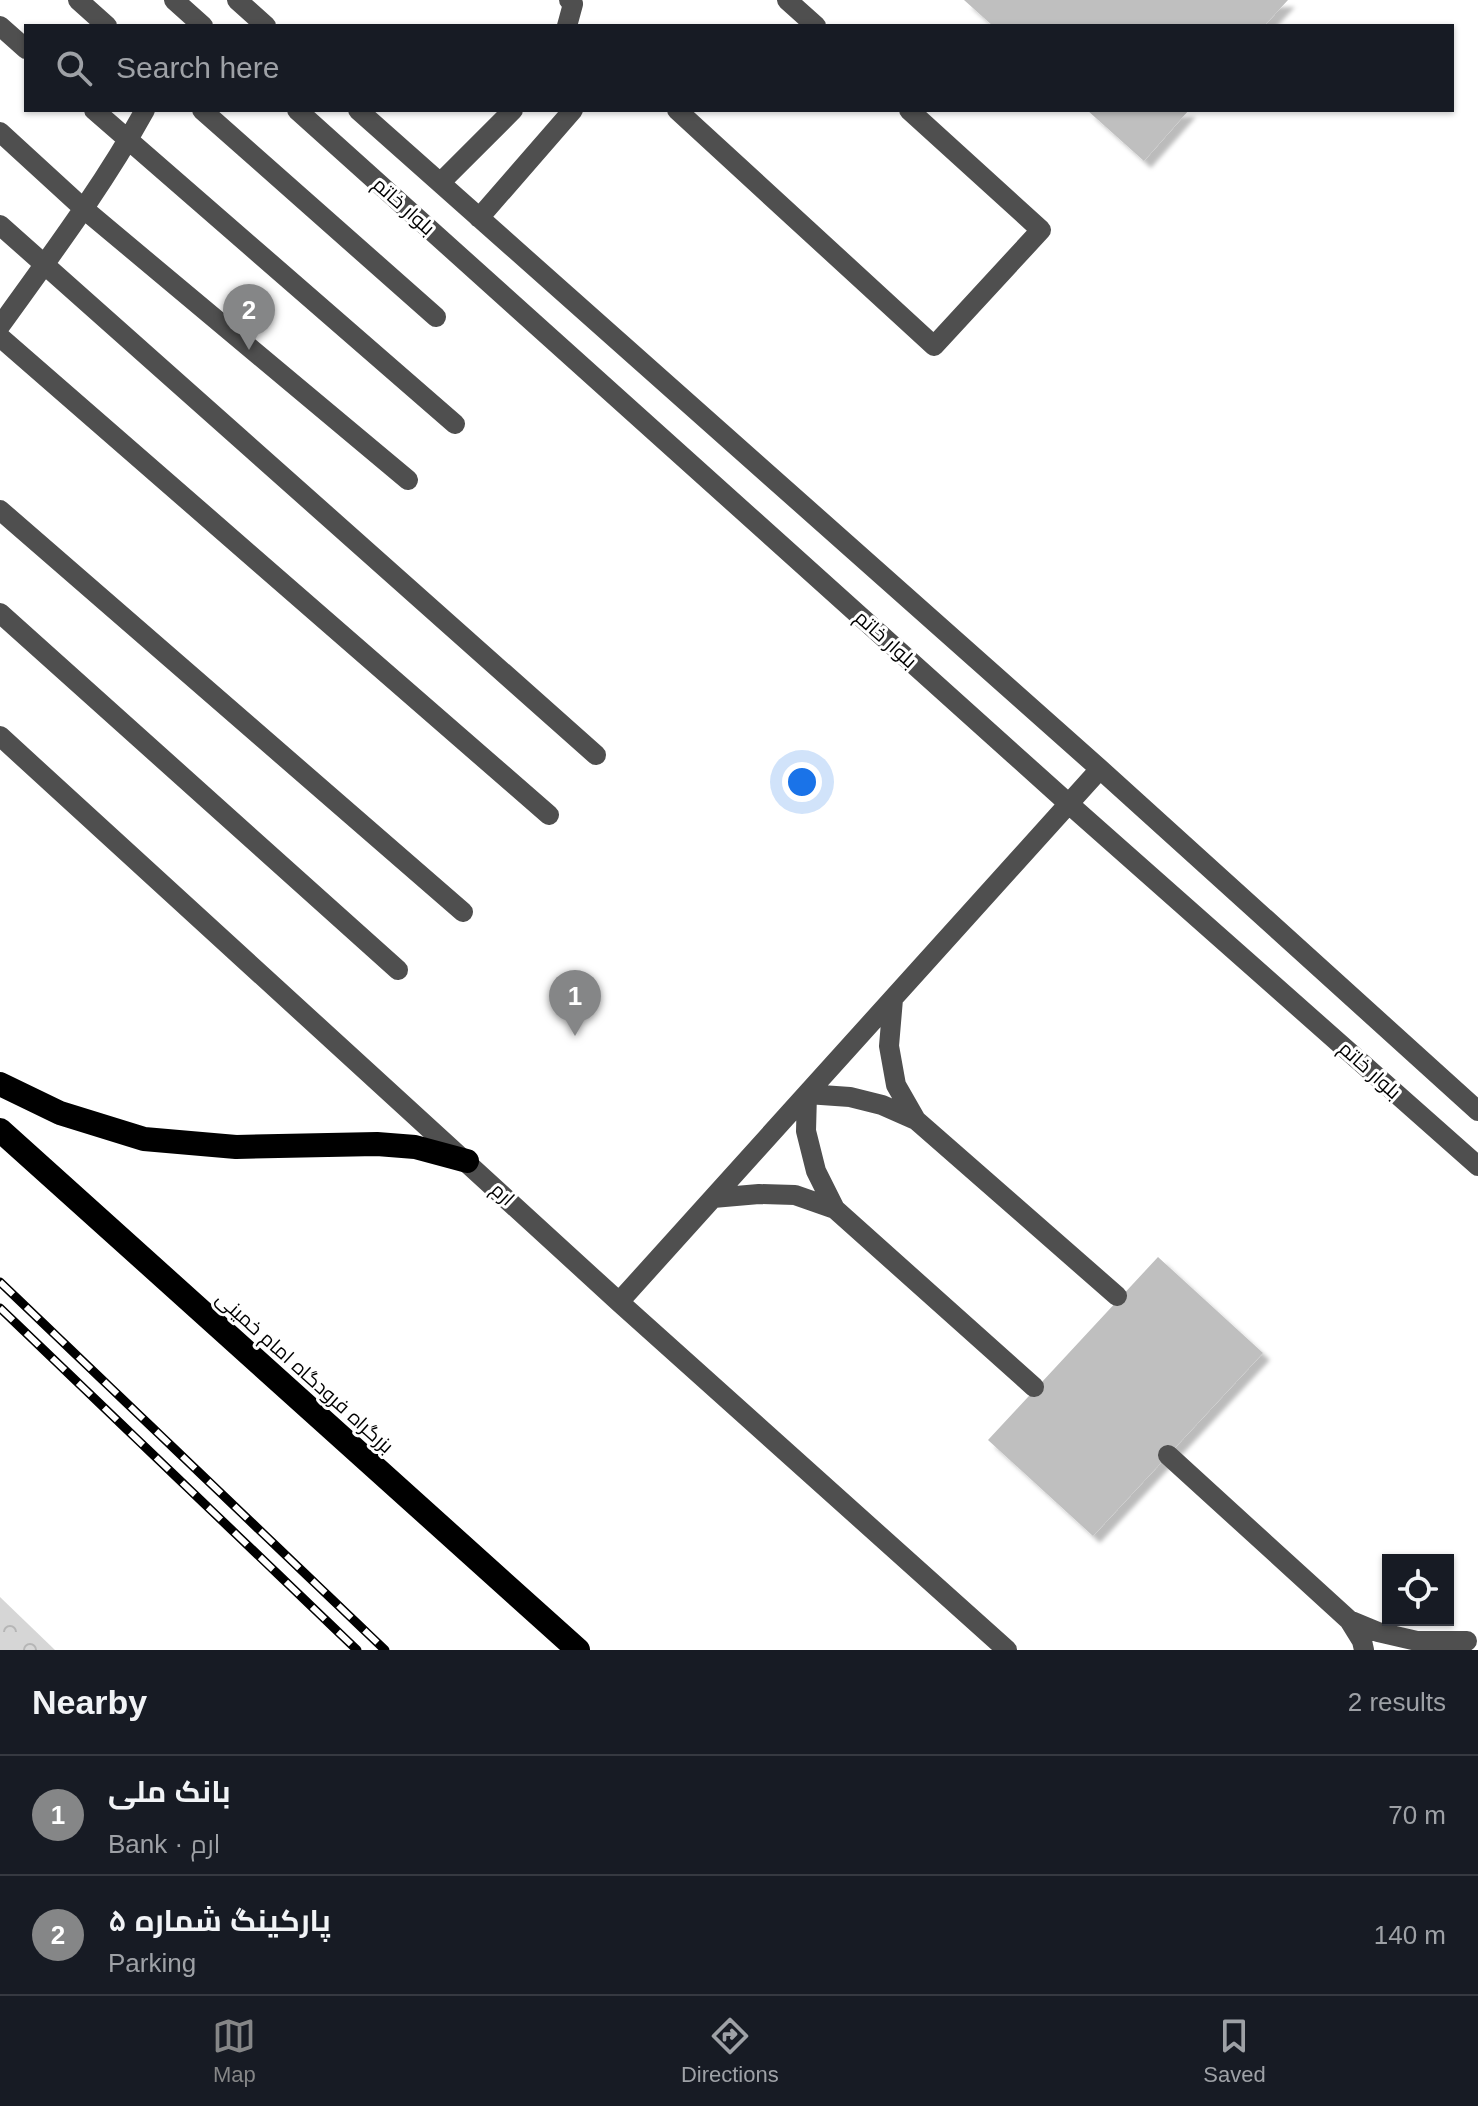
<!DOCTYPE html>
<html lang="en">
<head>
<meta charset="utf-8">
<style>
  body { margin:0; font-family:Helvetica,Cairo,sans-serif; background:#242831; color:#f1f3f6 }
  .controls { position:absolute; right:24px; bottom:24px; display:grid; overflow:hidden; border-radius:0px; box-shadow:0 2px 6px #0004 }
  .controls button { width:72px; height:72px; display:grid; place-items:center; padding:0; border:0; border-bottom:2px solid #363941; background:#171b24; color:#f1f3f6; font:40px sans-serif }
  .you { position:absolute; left:802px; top:782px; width:28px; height:28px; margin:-20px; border:6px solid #fff; border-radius:50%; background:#1a73e8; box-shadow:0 0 0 12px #1a73e833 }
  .badge { display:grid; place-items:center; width:52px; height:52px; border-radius:50%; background:#858687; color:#fff; font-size:26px; font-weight:700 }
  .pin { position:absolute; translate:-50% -66px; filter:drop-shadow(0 2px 4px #0008) }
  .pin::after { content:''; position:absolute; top:42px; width:28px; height:24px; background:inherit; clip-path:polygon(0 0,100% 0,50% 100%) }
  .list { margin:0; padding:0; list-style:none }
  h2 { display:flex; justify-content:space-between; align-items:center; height:104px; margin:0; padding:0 32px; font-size:34px }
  h2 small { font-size:26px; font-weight:400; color:#9ea1a6 }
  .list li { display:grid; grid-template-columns:52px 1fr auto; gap:24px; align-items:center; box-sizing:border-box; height:120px; padding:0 32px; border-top:2px solid #363941 }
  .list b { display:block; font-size:30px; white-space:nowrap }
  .list p { margin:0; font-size:26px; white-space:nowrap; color:#9ea1a6 }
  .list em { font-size:26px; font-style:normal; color:#9ea1a6 }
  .icon { flex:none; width:44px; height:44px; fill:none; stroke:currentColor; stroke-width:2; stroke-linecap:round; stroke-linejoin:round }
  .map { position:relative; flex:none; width:1478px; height:1650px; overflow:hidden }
  .search { position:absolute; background:#171b24; box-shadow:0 2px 6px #0004; left:24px; right:24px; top:24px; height:88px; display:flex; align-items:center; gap:20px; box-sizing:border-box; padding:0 28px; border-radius:0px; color:#9ea1a6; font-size:30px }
  .sheet { height:344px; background:#171b24 }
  nav { display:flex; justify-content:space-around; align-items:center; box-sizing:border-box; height:112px; border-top:2px solid #363941; background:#171b24; font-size:22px; color:#9ea1a6 }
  nav a { display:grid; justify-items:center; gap:4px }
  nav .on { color:#858687 }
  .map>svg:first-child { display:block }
  .forest { fill:url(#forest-crowns) }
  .building { fill:#bfbfbf; filter:url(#shadow) }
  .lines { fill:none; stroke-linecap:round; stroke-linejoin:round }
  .minor { stroke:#4f4f4f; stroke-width:20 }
  .highway { stroke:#000; stroke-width:24 }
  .rail-casing { stroke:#000; stroke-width:9 }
  .rail { stroke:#fff; stroke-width:6; stroke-dasharray:18; stroke-linecap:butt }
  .labels { text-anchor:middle; stroke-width:6; stroke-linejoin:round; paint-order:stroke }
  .street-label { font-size:20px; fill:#000; stroke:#fff }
</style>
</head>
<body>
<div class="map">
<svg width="1478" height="1650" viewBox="0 0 1478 1650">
  <defs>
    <pattern id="forest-crowns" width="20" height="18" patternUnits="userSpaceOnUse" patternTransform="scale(2)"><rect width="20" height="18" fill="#d6d6d6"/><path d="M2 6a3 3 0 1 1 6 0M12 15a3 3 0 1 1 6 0" fill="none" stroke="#b6b6b6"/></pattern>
    <filter id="shadow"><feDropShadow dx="7" dy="7" stdDeviation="2" flood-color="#0004"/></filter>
  </defs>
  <rect width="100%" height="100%" fill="#fff"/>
  <path class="forest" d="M0 1597 55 1650H0Z"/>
  <path class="building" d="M964 0H1288L1264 26H993Z
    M1087 110H1189L1144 161Z
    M1158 1257 1263 1353 1093 1536 988 1440Z"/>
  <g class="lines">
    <path class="minor" d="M78 0 107 26
      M174 0 203 26
      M237 0 266 26
      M787 0 816 26
      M0 26 26 49
      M567 26 573 4 569 0
      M94 110 455 424
      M202 110 436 317
      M297 110 1069 804 1478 1166
      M358 110 1100 769 1478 1111
      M677 110 934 346 1041 230 909 110
      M0 132 84 209 408 480
      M440 183 513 110
      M479 218 573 110
      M0 225 596 755
      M0 326C51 255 103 186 145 110
      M0 337 549 815
      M0 510 463 912
      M0 613 398 970
      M0 736 619 1302 1007 1650
      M916 1120 1117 1296
      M713 1198 759 1194 795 1195 835 1209 816 1171 806 1131 807 1094 850 1097 882 1105 916 1120 896 1085 889 1046 893 999
      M835 1209 1034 1387
      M619 1302 1100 769
      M1168 1455 1349 1620
      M1364 1650 1362 1641 1349 1620 1378 1632 1417 1641H1467"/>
    <path class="highway" d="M0 1084 60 1113 144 1139 236 1147 377 1144 415 1147 467 1161
      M0 1130 578 1650"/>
    <g class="rail-casing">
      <path id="rail" d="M0 1282 385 1650
        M0 1308 357 1650"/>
    </g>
    <use href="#rail" class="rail"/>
  </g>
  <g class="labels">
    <g class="street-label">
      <text transform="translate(404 206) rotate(42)" y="7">بلوار خاتم</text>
      <text transform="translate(886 639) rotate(42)" y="7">بلوار خاتم</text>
      <text transform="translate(1370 1070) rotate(42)" y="7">بلوار خاتم</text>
      <text transform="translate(503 1194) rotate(43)" y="7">ارم</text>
      <text transform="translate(305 1372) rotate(42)" y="7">بزرگراه فرودگاه امام خمینی</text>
    </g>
  </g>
</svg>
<div class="controls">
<button><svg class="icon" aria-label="locate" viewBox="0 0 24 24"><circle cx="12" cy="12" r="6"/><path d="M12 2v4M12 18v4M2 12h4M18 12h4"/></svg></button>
</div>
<div class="you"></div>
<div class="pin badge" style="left:575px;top:1036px">1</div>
<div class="pin badge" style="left:249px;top:350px">2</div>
<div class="search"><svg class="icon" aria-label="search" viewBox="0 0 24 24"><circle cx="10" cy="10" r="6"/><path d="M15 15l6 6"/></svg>Search here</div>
</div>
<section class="sheet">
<h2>Nearby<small>2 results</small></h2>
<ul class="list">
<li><span class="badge">1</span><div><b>بانک ملی</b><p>Bank · ارم</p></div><em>70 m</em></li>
<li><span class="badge">2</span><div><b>پارکینگ شماره ۵</b><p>Parking</p></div><em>140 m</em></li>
</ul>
</section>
<nav>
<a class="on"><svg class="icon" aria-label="map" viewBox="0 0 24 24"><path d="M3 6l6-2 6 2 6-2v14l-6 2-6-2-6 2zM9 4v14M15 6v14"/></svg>Map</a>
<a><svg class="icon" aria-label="directions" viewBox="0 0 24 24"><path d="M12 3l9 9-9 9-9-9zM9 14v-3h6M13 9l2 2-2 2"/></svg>Directions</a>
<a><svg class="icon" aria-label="saved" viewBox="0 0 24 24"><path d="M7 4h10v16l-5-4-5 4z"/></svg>Saved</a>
</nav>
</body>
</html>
